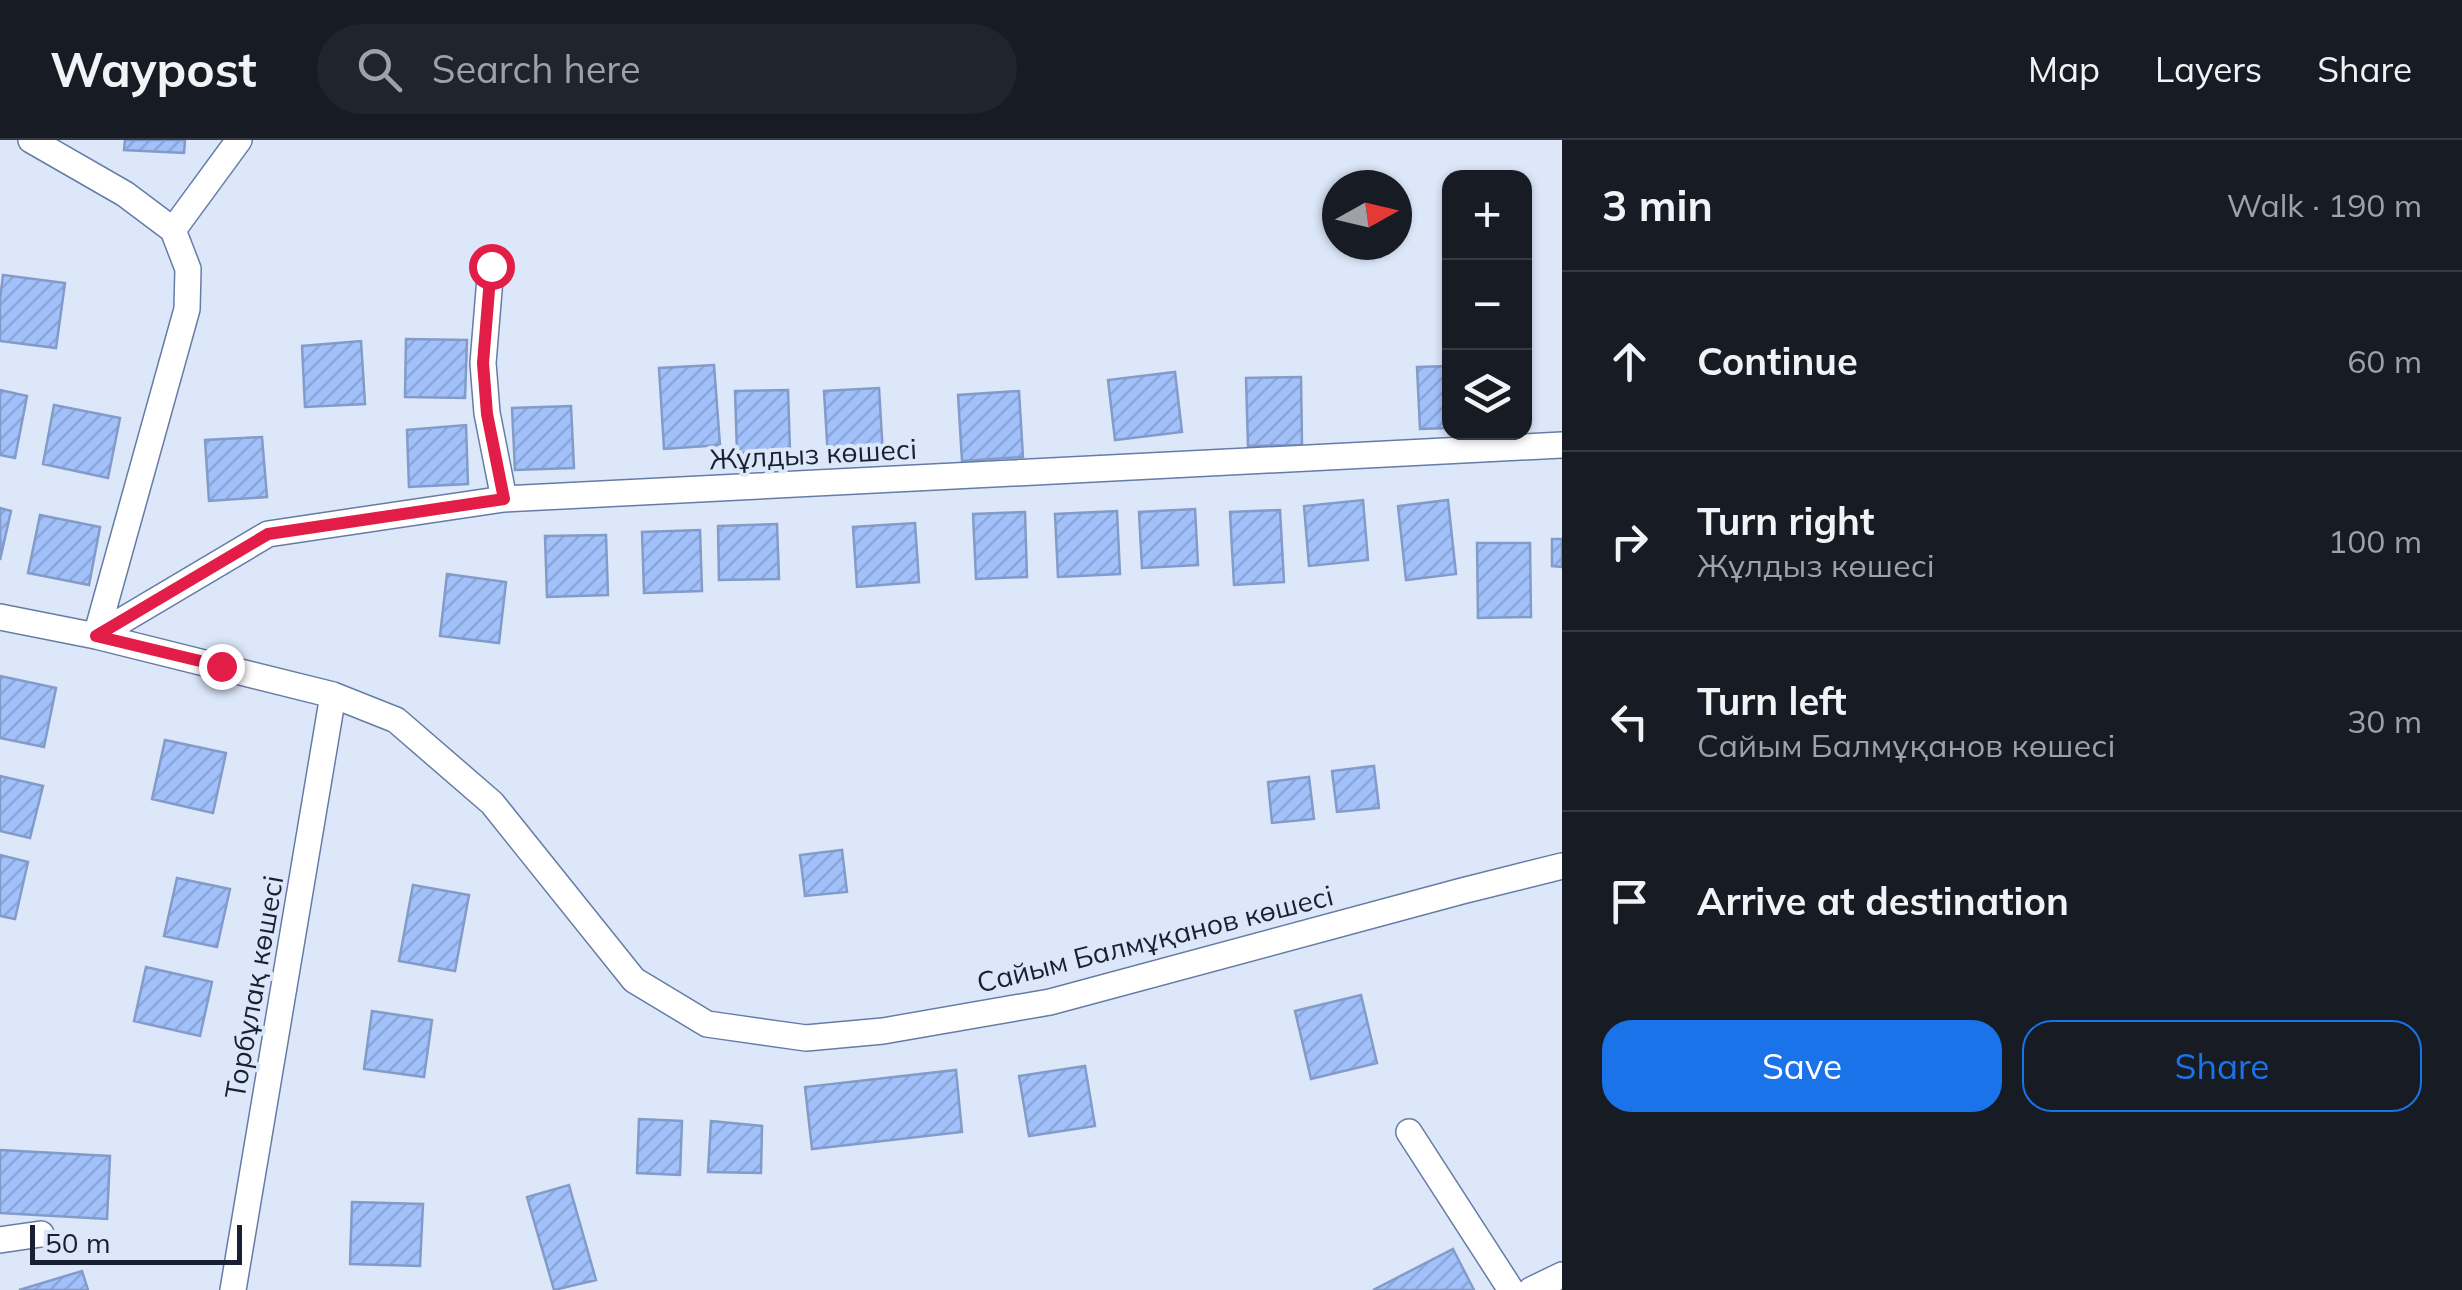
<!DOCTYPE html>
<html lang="en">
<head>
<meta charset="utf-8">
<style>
  body { margin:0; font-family:Mulish,sans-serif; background:#20242c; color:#f1f3f6 }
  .controls { position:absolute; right:30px; top:30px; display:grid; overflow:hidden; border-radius:20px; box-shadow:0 2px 8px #0004 }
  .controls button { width:90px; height:90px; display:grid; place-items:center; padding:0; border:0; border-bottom:2px solid #363941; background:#171b24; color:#f1f3f6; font:50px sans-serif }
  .compass { position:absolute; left:1322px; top:30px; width:90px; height:90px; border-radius:50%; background:#171b24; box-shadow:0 2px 8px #0004; rotate:82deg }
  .scale { position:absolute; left:30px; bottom:25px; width:212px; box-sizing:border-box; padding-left:10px; border:5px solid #182132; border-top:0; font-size:28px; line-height:35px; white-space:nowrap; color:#182132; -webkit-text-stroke:8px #dce7fa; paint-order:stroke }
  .stop { position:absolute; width:30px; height:30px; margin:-22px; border:8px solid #e11d48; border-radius:50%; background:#fff }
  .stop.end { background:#e11d48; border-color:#fff; box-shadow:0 2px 10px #0008 }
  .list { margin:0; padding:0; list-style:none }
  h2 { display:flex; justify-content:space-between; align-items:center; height:130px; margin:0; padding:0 40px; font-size:42px }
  h2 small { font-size:32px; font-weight:400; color:#9ea1a6 }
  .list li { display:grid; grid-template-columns:65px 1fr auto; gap:30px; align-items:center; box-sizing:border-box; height:180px; padding:0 40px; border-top:2px solid #363941 }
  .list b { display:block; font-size:38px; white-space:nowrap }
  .list p { margin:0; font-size:32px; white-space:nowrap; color:#9ea1a6 }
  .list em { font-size:32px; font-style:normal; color:#9ea1a6 }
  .actions { display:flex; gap:20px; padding:30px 40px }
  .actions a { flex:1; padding:22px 0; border:2px solid #1a73e8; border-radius:30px; text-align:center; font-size:35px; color:#1a73e8 }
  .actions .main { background:#1a73e8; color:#fff }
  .icon { flex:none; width:55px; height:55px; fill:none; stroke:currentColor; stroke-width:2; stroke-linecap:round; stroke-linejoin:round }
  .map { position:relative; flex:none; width:1562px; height:1150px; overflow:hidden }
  header { display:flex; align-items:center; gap:60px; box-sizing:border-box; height:140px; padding:0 50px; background:#171b24; border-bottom:2px solid #363941 }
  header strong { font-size:48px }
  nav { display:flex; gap:55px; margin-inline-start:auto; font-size:35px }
  .search { width:700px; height:90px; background:#20242c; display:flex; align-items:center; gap:25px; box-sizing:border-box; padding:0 35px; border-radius:55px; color:#9ea1a6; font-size:38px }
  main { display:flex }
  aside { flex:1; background:#171b24 }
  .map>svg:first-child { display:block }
  .building { fill:url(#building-hatch); stroke:#839bc8; stroke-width:2.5 }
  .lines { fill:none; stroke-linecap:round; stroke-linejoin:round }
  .minor-casing { stroke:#657ca7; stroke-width:28 }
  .minor { stroke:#fff; stroke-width:25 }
  .route { stroke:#e11d48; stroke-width:12 }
  .labels { text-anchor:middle; stroke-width:8; stroke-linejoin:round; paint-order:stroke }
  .street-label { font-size:28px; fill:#182132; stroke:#dce7fa }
</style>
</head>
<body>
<header>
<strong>Waypost</strong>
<div class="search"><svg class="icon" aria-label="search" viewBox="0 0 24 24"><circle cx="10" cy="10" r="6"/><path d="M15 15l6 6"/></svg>Search here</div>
<nav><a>Map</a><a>Layers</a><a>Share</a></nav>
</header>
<main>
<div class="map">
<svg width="1562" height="1150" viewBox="0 0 1562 1150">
  <defs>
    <pattern id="building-hatch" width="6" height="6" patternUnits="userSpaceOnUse" patternTransform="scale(2.5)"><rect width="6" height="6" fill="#a2c1fb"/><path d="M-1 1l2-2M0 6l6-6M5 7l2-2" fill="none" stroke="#8ba6d8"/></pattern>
  </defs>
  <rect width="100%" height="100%" fill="#dce7fa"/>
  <path class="building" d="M125 0H185L184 13 124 10Z
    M3 135 65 143 56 208 0 201V159Z
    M406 199 467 200 465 258 405 257Z
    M361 201 365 264 305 267 302 206Z
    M714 225 720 305 664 309 659 228Z
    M1450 226V288L1420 289 1417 227Z
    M1175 232 1182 292 1115 300 1108 240Z
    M1301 237 1302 305 1248 306 1246 238Z
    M879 248 883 315 828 318 824 251Z
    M0 250 27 256 15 318 0 315Z
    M788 250 790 311 737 313 735 251Z
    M1019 251 1023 317 962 321 958 255Z
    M54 265 120 278 108 338 43 324Z
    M571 266 574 328 515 330 512 268Z
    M466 285 468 344 409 347 407 290Z
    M262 297 267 357 209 361 205 300Z
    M1363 360 1368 420 1309 426 1304 366Z
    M1448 360 1456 434 1406 440 1398 366Z
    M0 368 11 371 0 420Z
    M1195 369 1198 425 1142 428 1139 372Z
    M1280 370 1284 442 1234 445 1230 372Z
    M1117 371 1120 434 1058 437 1055 374Z
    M1025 372 1027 437 976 439 973 374Z
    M40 375 100 387 89 445 28 433Z
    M915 383 919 442 857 447 853 387Z
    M777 384 779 439 719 440 718 386Z
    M700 390 702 451 644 453 642 392Z
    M606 395 608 455 547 457 545 396Z
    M1552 399H1562V427L1552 426Z
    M1477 403H1530L1531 477 1478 478Z
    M447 434 506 442 499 503 440 496Z
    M0 536 56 548 44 607 0 598Z
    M165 600 226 613 213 673 152 659Z
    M1374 626 1379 668 1337 672 1332 631Z
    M0 636 43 646 30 698 0 691Z
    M1309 637 1314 679 1272 683 1268 642Z
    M842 710 847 752 805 756 800 715Z
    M0 715 28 722 15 779 0 776Z
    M177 738 230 749 217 807 164 796Z
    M413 745 469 755 455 831 399 821Z
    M146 827 212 842 200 896 134 881Z
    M1361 855 1377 923 1311 939 1295 871Z
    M372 871 432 880 424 937 364 929Z
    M1085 926 1095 986 1029 996 1019 936Z
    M956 930 962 992 812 1009 805 947Z
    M639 979 682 981 680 1035 637 1033Z
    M711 981 762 986 761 1033 708 1032Z
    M0 1010 110 1016 107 1079 0 1073Z
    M569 1045 596 1140 554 1150 527 1057Z
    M352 1062 423 1064 420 1126 350 1124Z
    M1453 1109 1474 1150H1373Z
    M82 1131 88 1150H19Z"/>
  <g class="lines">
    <g class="minor-casing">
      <path id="minor" d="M31 0 125 54 173 90 188 129 187 169 96 496
        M173 90 239 0
        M491 126 483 223 487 273 504 359
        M0 477 96 496 333 555 396 580 492 663 634 840 707 884 806 898 883 891 1050 862 1462 751 1562 726
        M96 496 268 394 504 359 1562 305
        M1409 992 1511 1150
        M0 1100 41 1094
        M233 1150 333 555
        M1531 1150 1562 1135"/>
    </g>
    <use href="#minor" class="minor"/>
  </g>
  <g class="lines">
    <path class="route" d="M221 526 96 496 268 394 504 359 487 274 483 223 491 126"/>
  </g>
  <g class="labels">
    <g class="street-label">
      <text transform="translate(813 314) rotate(-3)" y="10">Жұлдыз көшесі</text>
      <text transform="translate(1155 799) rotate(-14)" y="10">Сайым Балмұқанов көшесі</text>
      <text transform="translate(254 847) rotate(-80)" y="10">Торбұлақ көшесі</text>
    </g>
  </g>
</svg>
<div class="controls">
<button>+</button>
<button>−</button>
<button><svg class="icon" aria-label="layers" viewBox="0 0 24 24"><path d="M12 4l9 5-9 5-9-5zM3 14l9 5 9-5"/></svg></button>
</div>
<svg class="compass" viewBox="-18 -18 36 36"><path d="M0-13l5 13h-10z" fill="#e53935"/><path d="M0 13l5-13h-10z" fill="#9ea1a6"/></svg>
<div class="scale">50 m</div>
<div class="stop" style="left:491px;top:126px"></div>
<div class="stop end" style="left:221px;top:526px"></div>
</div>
<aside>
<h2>3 min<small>Walk · 190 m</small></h2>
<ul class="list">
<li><svg class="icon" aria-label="ahead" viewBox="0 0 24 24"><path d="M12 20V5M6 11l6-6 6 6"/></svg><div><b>Continue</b></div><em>60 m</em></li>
<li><svg class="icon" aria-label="right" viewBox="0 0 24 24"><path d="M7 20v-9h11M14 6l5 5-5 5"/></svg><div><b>Turn right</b><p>Жұлдыз көшесі</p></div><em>100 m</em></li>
<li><svg class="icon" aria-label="left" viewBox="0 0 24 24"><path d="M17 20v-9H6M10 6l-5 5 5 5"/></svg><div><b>Turn left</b><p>Сайым Балмұқанов көшесі</p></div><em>30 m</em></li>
<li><svg class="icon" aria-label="arrive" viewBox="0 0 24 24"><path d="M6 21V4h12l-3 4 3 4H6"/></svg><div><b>Arrive at destination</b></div></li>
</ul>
<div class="actions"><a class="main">Save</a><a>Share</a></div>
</aside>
</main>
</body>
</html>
